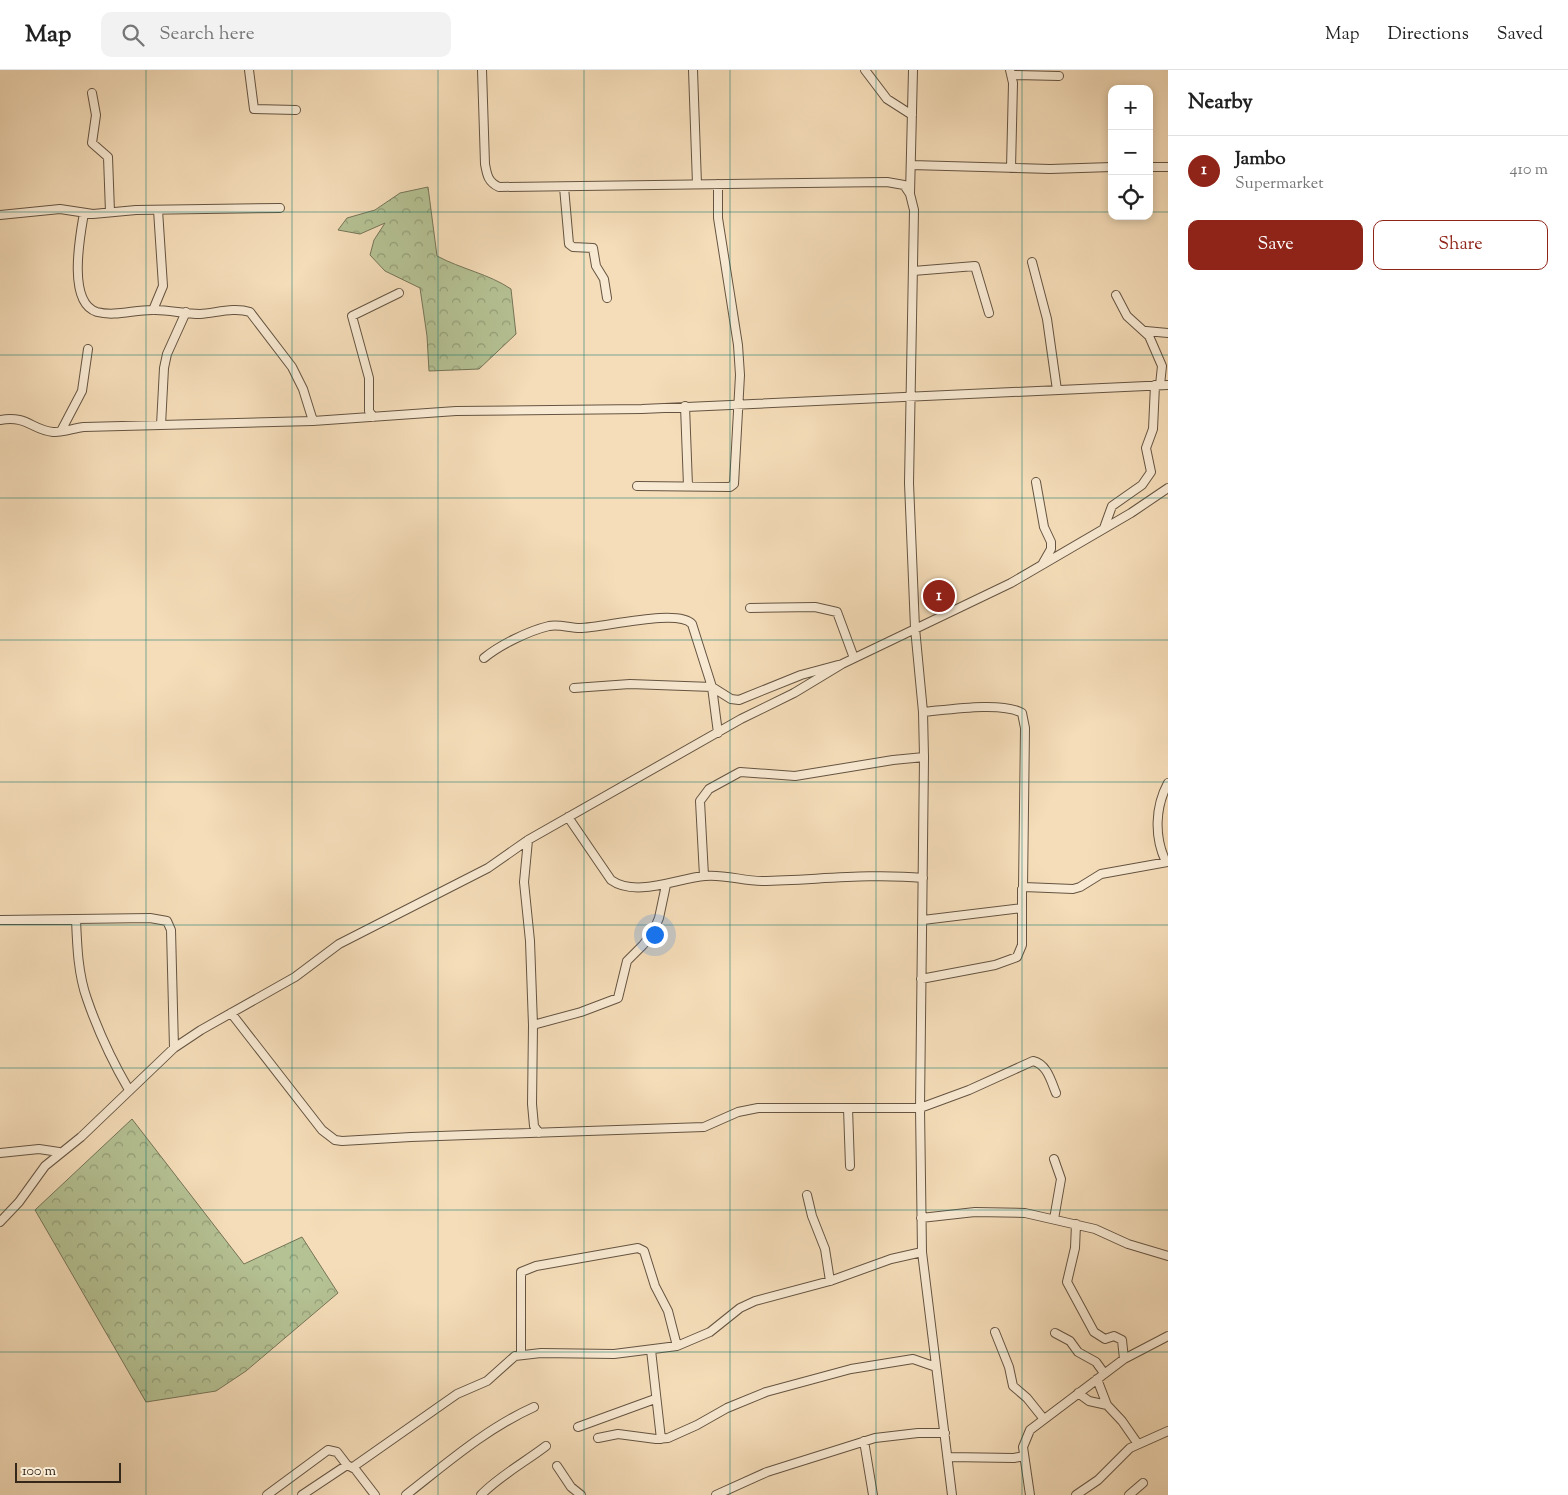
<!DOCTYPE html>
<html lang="en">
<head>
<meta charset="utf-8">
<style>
  body { margin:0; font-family:"Sorts Mill Goudy",serif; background:#f2f2f2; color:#222 }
  .controls { position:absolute; right:15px; top:15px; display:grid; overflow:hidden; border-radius:10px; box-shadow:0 2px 8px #0003 }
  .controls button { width:45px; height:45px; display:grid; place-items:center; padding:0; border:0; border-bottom:1px solid #e0e0e0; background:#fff; color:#222; font:25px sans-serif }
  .scale { position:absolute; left:15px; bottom:12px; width:106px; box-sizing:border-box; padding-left:5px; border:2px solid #35271a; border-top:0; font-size:14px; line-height:18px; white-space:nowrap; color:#35271a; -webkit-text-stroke:4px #f8e9d2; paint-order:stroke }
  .you { position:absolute; left:654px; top:864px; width:18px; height:18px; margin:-12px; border:4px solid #fff; border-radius:50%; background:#1a73e8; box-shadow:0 0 0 8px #1a73e833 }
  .badge { display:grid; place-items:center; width:32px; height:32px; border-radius:50%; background:#8f2418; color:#fff; font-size:16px; font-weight:700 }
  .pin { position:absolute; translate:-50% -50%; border:2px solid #fff; box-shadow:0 1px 5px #0006 }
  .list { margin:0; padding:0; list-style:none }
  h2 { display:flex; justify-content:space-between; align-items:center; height:65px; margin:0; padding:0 20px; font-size:21px }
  h2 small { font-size:16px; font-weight:400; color:#767676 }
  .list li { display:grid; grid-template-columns:32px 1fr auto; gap:15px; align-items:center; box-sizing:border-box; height:70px; padding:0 20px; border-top:1px solid #e0e0e0 }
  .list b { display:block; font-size:19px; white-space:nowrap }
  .list p { margin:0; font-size:16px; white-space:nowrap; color:#767676 }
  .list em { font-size:16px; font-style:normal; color:#767676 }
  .actions { display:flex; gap:10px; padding:15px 20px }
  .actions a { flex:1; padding:11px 0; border:1px solid #8f2418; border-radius:10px; text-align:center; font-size:18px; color:#8f2418 }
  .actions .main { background:#8f2418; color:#fff }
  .icon { flex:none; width:28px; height:28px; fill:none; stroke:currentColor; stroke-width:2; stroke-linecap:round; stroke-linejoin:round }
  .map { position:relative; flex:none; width:1168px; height:1425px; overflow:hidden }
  header { display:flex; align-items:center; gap:30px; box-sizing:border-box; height:70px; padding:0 25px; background:#fff; border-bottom:1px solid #e0e0e0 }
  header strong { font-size:24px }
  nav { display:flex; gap:28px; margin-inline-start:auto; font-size:18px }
  .search { width:350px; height:45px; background:#f2f2f2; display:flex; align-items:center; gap:12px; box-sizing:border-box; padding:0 18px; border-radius:10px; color:#767676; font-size:19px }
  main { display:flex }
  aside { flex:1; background:#fff }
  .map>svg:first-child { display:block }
  .forest { fill:url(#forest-crowns); stroke:#757457 }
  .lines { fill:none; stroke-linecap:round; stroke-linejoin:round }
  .street-casing { stroke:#655442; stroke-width:10 }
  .street { stroke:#f8e9d2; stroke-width:8 }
  .grid { fill:none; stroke:#0f766e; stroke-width:1; stroke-opacity:0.55 }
</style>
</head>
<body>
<header>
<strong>Map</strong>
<div class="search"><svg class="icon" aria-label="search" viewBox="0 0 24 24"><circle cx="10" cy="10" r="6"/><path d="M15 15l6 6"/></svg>Search here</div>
<nav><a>Map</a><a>Directions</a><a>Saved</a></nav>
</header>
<main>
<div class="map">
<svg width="1168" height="1425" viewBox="0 0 1168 1425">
  <defs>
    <pattern id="forest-crowns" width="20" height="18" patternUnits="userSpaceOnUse" patternTransform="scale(1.25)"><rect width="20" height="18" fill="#b5c294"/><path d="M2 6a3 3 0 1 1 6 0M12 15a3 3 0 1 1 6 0" fill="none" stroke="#949e78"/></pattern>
  </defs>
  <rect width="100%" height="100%" fill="#f5ddb9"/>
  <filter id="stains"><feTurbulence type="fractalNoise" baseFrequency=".004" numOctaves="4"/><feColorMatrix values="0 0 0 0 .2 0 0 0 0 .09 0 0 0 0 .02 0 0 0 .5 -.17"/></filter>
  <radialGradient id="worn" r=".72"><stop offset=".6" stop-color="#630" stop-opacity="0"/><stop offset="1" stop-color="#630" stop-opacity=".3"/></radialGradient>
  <path class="forest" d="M428 117 437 186C461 199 489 204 511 219L516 264 479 299 429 301 427 266 420 218 385 201 370 185 374 170 385 153 360 164 338 160 347 148 375 140 400 123Z
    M132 1049 244 1194 302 1167 338 1223 246 1301 216 1321 146 1332 35 1140Z"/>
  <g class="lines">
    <g class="street-casing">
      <path id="street" d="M249 0 254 39 296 40
        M482 0 485 94C487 105 488 112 499 117L887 112 904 115 910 124 914 140 909 413 915 558 923 642 924 687 920 1038 922 1182 952 1425
        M693 0 697 114
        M865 0 887 29 912 45
        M1010 0 1013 13 1011 98
        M1013 5 1059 6
        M92 23 96 45 92 73 108 87 110 142
        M911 95 1050 99 1112 97
        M1149 97H1168
        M564 117 569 174 573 177 593 178 596 196 604 209 607 228
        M910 124 913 0
        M84 143C80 166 67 233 97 242 116 247 136 239 155 240 170 240 185 244 200 244 216 243 234 237 250 242L292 297 303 319 313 351
        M0 145 60 139 93 144 136 140 280 138
        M1032 192 1047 249 1057 320
        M913 201 975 196 989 243
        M1116 225 1127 246 1149 266 1162 296 1160 315
        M153 240 163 216 158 140
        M1146 261 1168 263
        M685 336 688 416
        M373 347 369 341V308L352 246 399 223
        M0 350C27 345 32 360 53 362 62 363 74 358 84 357L313 351 456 341 642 339 1168 315
        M161 355 164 298 167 284 186 242
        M61 361 82 321 88 279
        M1036 412 1044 457 1051 472V479L1043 493
        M637 416 730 417 734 414 740 305 738 275 718 148V114
        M1104 458 1112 436 1142 415 1151 402 1146 378 1153 359 1155 315
        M750 538 815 537 837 542 854 588
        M484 588C500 575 528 561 549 556 559 554 570 558 580 558 602 558 678 538 692 554L712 617 718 663
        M574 618 630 614 712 617 731 629 739 630 801 605 838 595
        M923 642C946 640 1002 631 1022 643L1025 658 1023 818
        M568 747 611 810C636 828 678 808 705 806 724 804 743 811 762 811 816 810 869 803 923 808
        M528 770 524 812 530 871 533 955 532 1034 534 1056 539 1063
        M1166 792C1154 767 1155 737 1168 713
        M704 806 700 731 709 719 740 702 795 706 893 690 924 687
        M76 849C77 875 78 904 87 929 98 961 112 991 129 1020
        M0 850 150 848 167 851 171 860 174 978
        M923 850 1022 838
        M921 909 995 895 1017 887 1022 875V819L1024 817 1073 819 1080 817 1101 804 1168 792
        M231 943 322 1060 335 1070 342 1071 411 1067 704 1057 738 1042 758 1038H920L969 1020 1033 991C1047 994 1051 1011 1056 1023
        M533 955 581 942 618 928 627 891 643 875 653 862 659 848 666 815
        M848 1038 850 1096
        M0 1083 39 1079 59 1082
        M1054 1089 1061 1109 1054 1149
        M807 1125 812 1146 825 1179 830 1211
        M921 1148 975 1142 1025 1143 1095 1159 1128 1174 1168 1186
        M0 1152 19 1132 45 1096 81 1067 174 978 201 960 295 907 339 874 488 798 528 770 741 649 794 623 842 594 1011 513 1131 443 1168 418
        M1076 1154 1075 1178 1067 1212 1094 1262 1105 1269 1114 1266 1122 1270 1124 1289
        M995 1262 1009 1297 1013 1316 1027 1328 1043 1348
        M1055 1263 1070 1271 1078 1282 1096 1292 1104 1303
        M651 1280 661 1369
        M521 1284V1202L536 1196 638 1178 644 1181 655 1216 668 1241 677 1276
        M1097 1309 1107 1335 1122 1351 1138 1374
        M1078 1323 1089 1331 1107 1335
        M578 1357 655 1329
        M598 1368 618 1364 656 1369 668 1368 697 1355 727 1338 766 1322 851 1299 913 1289 936 1297
        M864 1371 873 1425
        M948 1387 1014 1388 1024 1386
        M557 1396 571 1417 581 1425
        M353 1397 457 1324 487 1311 515 1286 541 1283 614 1284 677 1276 710 1262 740 1238 755 1231 830 1211 891 1189 922 1182
        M267 1425 328 1380 337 1382 347 1395
        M302 1425 347 1395 355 1399 375 1425
        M406 1425C447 1393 487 1358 534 1337
        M481 1425C498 1407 525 1392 546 1376
        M716 1425 767 1402 875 1368 918 1363H945
        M1030 1425 1023 1377 1030 1360 1124 1289 1168 1266
        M1076 1425 1098 1410 1130 1378 1168 1361
        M1129 1425 1143 1413"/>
    </g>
    <use href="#street" class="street"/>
  </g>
  <path class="grid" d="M146 0V1425M292 0V1425M438 0V1425M584 0V1425M730 0V1425M876 0V1425M1022 0V1425M0 142H1112M1149 142H1168M0 285H1168M0 428H1168M0 570H1168M0 712H1168M0 855H1168M0 998H1168M0 1140H1168M0 1282H1168"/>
  <rect width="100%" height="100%" filter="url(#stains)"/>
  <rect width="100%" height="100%" fill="url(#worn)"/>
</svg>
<div class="controls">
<button>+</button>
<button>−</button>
<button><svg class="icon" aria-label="locate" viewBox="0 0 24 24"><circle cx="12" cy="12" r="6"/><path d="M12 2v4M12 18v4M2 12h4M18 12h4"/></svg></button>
</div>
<div class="scale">100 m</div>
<div class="you"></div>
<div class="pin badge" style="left:939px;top:526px">1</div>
</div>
<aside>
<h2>Nearby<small></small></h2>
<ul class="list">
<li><span class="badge">1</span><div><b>Jambo</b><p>Supermarket</p></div><em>410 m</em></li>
</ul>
<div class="actions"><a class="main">Save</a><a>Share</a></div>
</aside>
</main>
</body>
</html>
